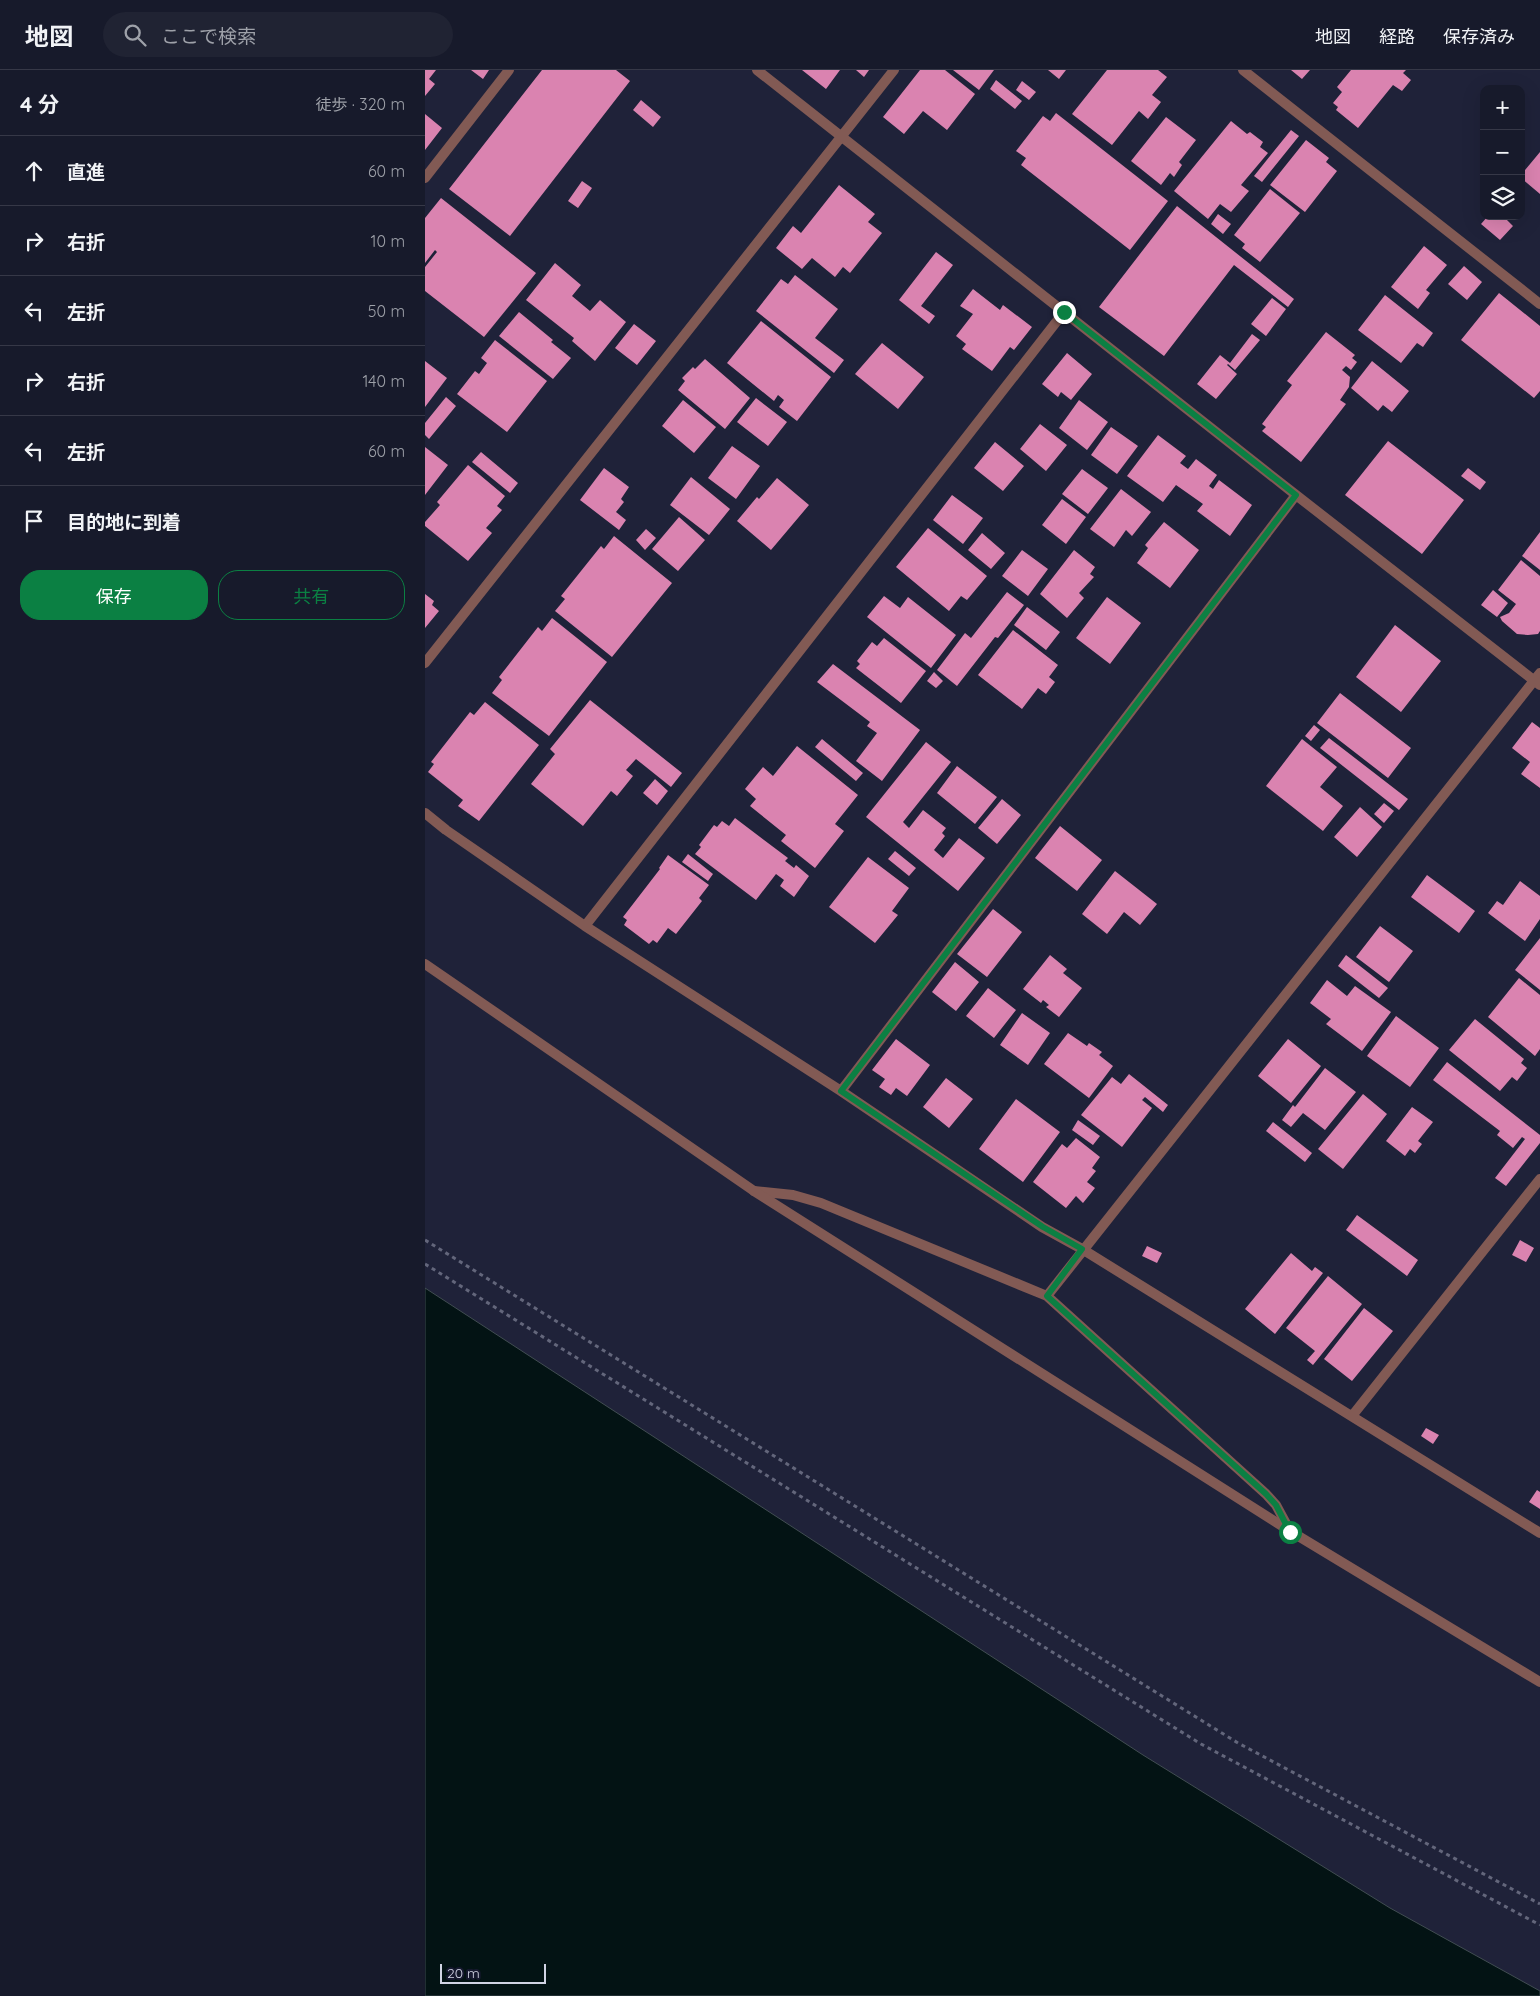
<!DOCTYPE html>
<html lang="ja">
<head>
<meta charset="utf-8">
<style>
  body { margin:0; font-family:Quicksand,"Noto Sans JP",sans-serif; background:#202333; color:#f1f3f6 }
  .controls { position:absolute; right:15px; top:15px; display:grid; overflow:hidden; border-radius:10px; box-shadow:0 5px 20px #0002 }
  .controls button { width:45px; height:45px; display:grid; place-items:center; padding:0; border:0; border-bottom:1px solid #363847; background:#171a2b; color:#f1f3f6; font:25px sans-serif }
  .scale { position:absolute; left:15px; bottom:12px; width:106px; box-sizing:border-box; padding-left:5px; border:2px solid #d1d4e4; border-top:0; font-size:14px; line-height:18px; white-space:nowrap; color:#d1d4e4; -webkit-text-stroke:4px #16192f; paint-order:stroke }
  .stop { position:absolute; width:15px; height:15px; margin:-11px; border:4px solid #0b8043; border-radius:50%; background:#fff }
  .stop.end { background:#0b8043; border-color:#fff; box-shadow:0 1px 5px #0008 }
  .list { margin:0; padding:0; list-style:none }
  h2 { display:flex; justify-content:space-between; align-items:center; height:65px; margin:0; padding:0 20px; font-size:21px }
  h2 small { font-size:16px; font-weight:400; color:#9ea1a9 }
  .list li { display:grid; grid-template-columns:32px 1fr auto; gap:15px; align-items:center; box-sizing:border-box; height:70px; padding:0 20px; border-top:1px solid #363847 }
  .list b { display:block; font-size:19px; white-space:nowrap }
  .list em { font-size:16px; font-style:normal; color:#9ea1a9 }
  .actions { display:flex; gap:10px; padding:15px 20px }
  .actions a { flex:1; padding:11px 0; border:1px solid #0b8043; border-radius:20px; text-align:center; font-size:18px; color:#0b8043 }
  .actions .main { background:#0b8043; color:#fff }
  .icon { flex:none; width:28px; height:28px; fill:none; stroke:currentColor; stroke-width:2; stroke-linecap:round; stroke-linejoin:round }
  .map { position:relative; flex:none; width:1115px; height:1926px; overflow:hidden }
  header { display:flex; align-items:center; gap:30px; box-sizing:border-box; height:70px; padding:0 25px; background:#171a2b; border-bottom:1px solid #363847 }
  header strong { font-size:24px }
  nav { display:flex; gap:28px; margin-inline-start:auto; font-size:18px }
  .search { width:350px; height:45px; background:#202333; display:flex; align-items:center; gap:12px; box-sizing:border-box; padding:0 18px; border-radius:28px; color:#9ea1a9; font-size:19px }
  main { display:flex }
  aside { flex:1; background:#171a2b }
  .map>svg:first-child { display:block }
  .water { fill:#031314; stroke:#414d52 }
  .building { fill:#da83b0 }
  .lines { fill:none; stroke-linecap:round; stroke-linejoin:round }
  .path { stroke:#63667b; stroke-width:3; stroke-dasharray:4 4; stroke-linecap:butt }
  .minor { stroke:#825a54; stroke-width:10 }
  .tertiary { stroke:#825a54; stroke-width:10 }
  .route { stroke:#0b8043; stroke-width:6 }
</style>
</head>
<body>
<header>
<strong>地図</strong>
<div class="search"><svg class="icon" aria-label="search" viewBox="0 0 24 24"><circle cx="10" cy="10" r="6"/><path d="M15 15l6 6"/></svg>ここで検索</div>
<nav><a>地図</a><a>経路</a><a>保存済み</a></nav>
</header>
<main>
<aside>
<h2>4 分<small>徒歩 · 320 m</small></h2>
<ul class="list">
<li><svg class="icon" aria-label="ahead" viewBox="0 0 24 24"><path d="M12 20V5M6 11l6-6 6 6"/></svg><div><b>直進</b></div><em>60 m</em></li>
<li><svg class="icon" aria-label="right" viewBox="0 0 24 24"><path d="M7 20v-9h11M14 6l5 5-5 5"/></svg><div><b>右折</b></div><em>10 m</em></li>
<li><svg class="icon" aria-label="left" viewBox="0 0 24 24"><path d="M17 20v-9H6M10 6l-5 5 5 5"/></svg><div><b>左折</b></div><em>50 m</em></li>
<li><svg class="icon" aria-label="right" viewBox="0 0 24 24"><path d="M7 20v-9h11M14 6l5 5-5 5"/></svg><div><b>右折</b></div><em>140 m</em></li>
<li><svg class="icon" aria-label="left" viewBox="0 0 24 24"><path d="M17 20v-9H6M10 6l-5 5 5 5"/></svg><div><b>左折</b></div><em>60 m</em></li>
<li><svg class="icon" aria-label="arrive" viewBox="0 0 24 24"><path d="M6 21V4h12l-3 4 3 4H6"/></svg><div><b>目的地に到着</b></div></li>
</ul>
<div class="actions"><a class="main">保存</a><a>共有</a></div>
</aside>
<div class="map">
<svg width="1115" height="1926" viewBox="0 0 1115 1926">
  <rect width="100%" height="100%" fill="#1f2239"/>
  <path class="water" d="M0 1218 718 1685 965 1838 1115 1921V1926H0Z"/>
  <path class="building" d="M0 0H11L4 9 10 14 0 26Z
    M46 0H64L58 9Z
    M117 0H191L205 11 85 166 24 119Z
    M377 0H415L401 19Z
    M431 0H444L439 7Z
    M495 0H520L550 24 522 60 498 41 479 64 458 47Z
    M528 0H569L554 20Z
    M623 0H641L634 9Z
    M682 0H733L742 7 727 25 736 32 723 49 714 41 687 75 647 44Z
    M866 0H885L877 9Z
    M926 0H981L978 3 986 10 977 21 968 15 933 58 911 40 913 37 908 33 917 22 912 17Z
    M571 10 597 31 590 39 565 19Z
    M597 11 611 22 604 30 591 20Z
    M216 30 236 47 228 57 208 40Z
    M631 43 743 131 705 180 596 95 601 88 591 81 618 46 625 51Z
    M0 44 17 58 0 80Z
    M741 47 771 70 754 92 757 95 749 107 745 103 736 115 706 91Z
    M806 51 822 64 825 62 838 72 835 77 843 83 816 115 824 121 806 142 795 134 783 149 749 121Z
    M866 60 874 66 837 112 829 106Z
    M881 70 904 88 901 92 912 101 880 142 845 115Z
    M1115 82V124L1096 108V105Z
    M157 111 167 118 153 138 143 131Z
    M414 115 450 144 443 152 457 163 425 203 418 197 410 207 387 188 377 199 351 178 368 156 376 163Z
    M845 119 875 143 835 192 817 178 820 174 809 165Z
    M16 128 111 203 59 267 0 221V197L12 182 10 180 0 193V148Z
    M752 136 869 229 863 237 809 195 739 286 674 237Z
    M793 144 806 154 798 164 786 154Z
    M1063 146H1078L1088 156 1075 170 1056 154Z
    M999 176 1022 195 1001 220 1005 223 993 239 966 217Z
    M511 182 528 195 496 236 510 246 504 254 474 230Z
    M130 193 156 215 147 226 165 241 175 230 201 252 170 291 147 271 149 268 101 230Z
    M1039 196 1057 212 1042 230 1023 214Z
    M370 205 413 239 390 268 419 290 409 303 331 241 356 209 363 214Z
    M548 219 575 240 578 235 607 257 589 280 585 277 567 301 537 279 541 274 531 266 548 244 535 236Z
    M1074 223 1115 256V321L1109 328 1036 270Z
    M960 225 1008 263 998 277 992 273 976 293 933 260Z
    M847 228 861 239 841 266 826 254Z
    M94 242 128 270 126 272 146 288 128 309 74 266Z
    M336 251 406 307 372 351 354 337 359 330 353 325 349 331 302 293Z
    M209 254 231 271 212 295 190 278Z
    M901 262 930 285 927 288 932 292 926 300 921 296 917 300 925 307 924 317 915 330 921 334 876 392 837 361 841 357 837 354 867 315 862 311Z
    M827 264 835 270 810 300 803 294 802 295 812 304 791 329 772 314 795 285 805 293Z
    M70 270 122 311 82 362 32 324 50 301 54 304 62 293 56 288Z
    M457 273 499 307 473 339 430 304Z
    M642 283 667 304 646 330 636 322 633 327 617 314Z
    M280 289 325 328 300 359 253 320 260 311 257 308 268 297 270 299Z
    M0 291 22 308 0 337Z
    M947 291 984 321 967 342 958 335 953 341 926 318Z
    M21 327 31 336 4 369 0 365V353Z
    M331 328 362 352 343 376 312 352Z
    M258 330 291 357 269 383 237 356Z
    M654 330 683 352 662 380 634 358Z
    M615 354 642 375 621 401 595 379Z
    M686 357 713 376 692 404 666 385Z
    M733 365 761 386 755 393 763 399 771 389 792 405 784 416 788 419 794 410 827 435 805 466 772 441 778 434 751 415 738 432 702 406Z
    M963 371 1039 430 997 484 920 425Z
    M570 372 599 396 578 421 549 398Z
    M307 376 335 396 311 429 283 408Z
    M0 377 23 395 0 425Z
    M56 382 93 413 85 423 47 392Z
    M43 395 80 426 72 436 77 440 61 458 67 463 43 491 0 456V452L15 435 12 432Z
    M179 398 204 417 196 429 199 432 191 442 201 450 194 460 155 430Z
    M1043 398 1061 412 1055 420 1036 406Z
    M657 399 683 418 663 444 637 424Z
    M266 407 305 439 284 465 245 435Z
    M352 408 384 435 346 480 312 451 332 427 334 429Z
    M696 419 726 442 707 466 701 460 689 477 665 459Z
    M527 425 558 448 538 474 508 450Z
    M637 429 661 447 641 474 617 455Z
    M254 447 280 470 253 501 227 479Z
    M739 452 774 480 745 518 712 493 723 478 720 475Z
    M503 458 562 506 542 530 536 526 524 541 471 497Z
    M221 459 231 468 220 480 211 470Z
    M1115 462V500L1097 486Z
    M557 463 580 483 566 499 543 480Z
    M189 466 247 513 187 587 130 541 140 529 136 526 176 476 179 479Z
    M597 480 623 499 603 526 577 506Z
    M649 480 670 497 665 504 669 507 654 523 659 528 642 548 615 524Z
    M1096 490 1115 506V561L1113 564 1103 565 1092 564 1077 551 1075 547 1084 543 1091 534 1073 520Z
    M1068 520 1083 533 1072 547 1056 535Z
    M582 522 599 535 573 568 570 567 532 616 512 600 540 563 546 568Z
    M0 524 9 531 7 535 14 541 0 558Z
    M459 526 475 538 483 527 531 565 506 598 442 547Z
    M682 527 716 553 685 594 651 568Z
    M602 537 635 562 621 580 589 555Z
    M127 548 182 592 124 666 67 623 77 610 74 607 113 557 117 561Z
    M970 555 1016 591 976 642 931 607Z
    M588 560 633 595 624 607 630 612 621 624 613 618 597 639 553 605Z
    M459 568 501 601 476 633 431 598 435 594 432 591 447 572 452 576Z
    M408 594 495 660 457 711 431 691 452 663 442 656 445 652 392 612Z
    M509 602 518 611 511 618 502 611Z
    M915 623 986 678 963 708 892 653Z
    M165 630 257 703 246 717 211 689 201 700 208 706 192 726 186 721 158 756 106 714 130 684 125 679Z
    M60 632 114 675 54 751 33 736 38 730 3 702 9 694 6 692 45 642 49 645Z
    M1107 652 1115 658V718L1096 704 1105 692 1087 678Z
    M889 655 895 660 886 671 880 666Z
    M904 668 983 729 974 740 895 678Z
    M397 669 438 703 431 711 390 677Z
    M877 669 912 697 895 717 918 736 898 761 841 716Z
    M501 672 526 692 478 752 484 758 498 740 521 758 517 763 520 766 509 780 518 788 534 768 560 788 533 821 441 747Z
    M372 676 433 725 410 754 419 761 390 798 356 771 361 765 325 736 331 729 320 719 338 697 348 706Z
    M532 696 572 727 550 754 512 723Z
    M230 709 243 721 232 735 218 723Z
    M577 729 596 745 572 774 553 758Z
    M959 733 969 741 959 753 949 744Z
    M935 737 957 757 932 787 909 767Z
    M310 748 363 788 360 791 369 798 371 795 384 806 369 827 355 816 359 810 351 804 331 830 270 784 276 777 274 775 289 755 292 757 297 751 304 756Z
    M635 756 677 790 652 821 610 788Z
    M470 781 491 798 484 806 463 789Z
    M263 784 288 804 283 811 257 792Z
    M243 785 284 815 274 828 277 831 251 864 243 858 232 873 228 870 224 874 199 855 202 850 198 847 235 799 234 798Z
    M443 787 484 818 467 841 473 845 450 873 404 837Z
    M690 801 732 834 715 855 699 842 682 864 657 844Z
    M1002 805 1050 841 1034 863 986 827Z
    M1095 811 1115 826V849L1100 871 1063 843 1072 831 1078 835Z
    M568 839 597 862 562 907 532 884Z
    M955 856 988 881 964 912 931 887Z
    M1115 868V920L1090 900Z
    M625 885 642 899 638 903 657 918 634 947 621 937 624 935 618 930 616 933 598 919Z
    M921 885 963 918 954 928 913 896Z
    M530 892 554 912 531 941 507 922Z
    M1094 908 1115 925V979L1110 986 1063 947Z
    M902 910 922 926 930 916 966 942 937 981 901 954 906 949 885 933Z
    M563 918 591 940 569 968 541 946Z
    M597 943 625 963 603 995 575 975Z
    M971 946 1014 978 985 1017 942 986Z
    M1050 949 1099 989 1096 993 1102 998 1092 1011 1087 1007 1075 1021 1024 980Z
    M643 963 662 976 664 973 677 982 674 985 688 996 664 1028 619 994Z
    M471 969 505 995 482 1026 471 1018 466 1025 454 1017 460 1009 447 1000Z
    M863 969 896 996 866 1033 833 1006Z
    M1022 992 1115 1065V1073L1081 1116 1070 1108 1100 1069 1097 1067 1088 1078 1072 1065 1075 1061 1008 1010Z
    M900 998 931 1022 900 1060 878 1043 866 1057 857 1050 868 1035 870 1037Z
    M704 1004 743 1035 738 1042 720 1027 717 1030 727 1038 697 1077 656 1045 687 1007 696 1014Z
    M521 1008 548 1029 524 1058 498 1037Z
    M938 1024 962 1044 918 1099 893 1079Z
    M591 1029 635 1062 598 1112 554 1079Z
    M987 1037 1008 1052 993 1071 997 1074 990 1083 985 1079 980 1086 961 1071Z
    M653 1050 675 1066 668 1075 647 1060Z
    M848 1052 887 1083 880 1092 841 1061Z
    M651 1068 675 1087 667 1098 671 1101 662 1112 670 1118 658 1133 651 1126 641 1138 608 1112 637 1074 642 1078Z
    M932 1145 993 1190 982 1206 921 1160Z
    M1095 1170 1109 1178 1101 1192 1087 1185Z
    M722 1176 737 1183 732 1193 717 1186Z
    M866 1183 887 1201 890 1197 898 1203 850 1264 820 1239Z
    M903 1206 937 1234 888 1295 882 1290 890 1281 861 1258Z
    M939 1238 968 1261 927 1311 899 1289Z
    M1001 1358 1014 1365 1008 1374 996 1366Z
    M1112 1420 1115 1422V1439L1104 1432Z"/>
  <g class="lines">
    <path class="path" d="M0 1170 813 1673 1115 1834
      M0 1194 776 1674 1115 1855"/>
    <path class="minor" d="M332 0 871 425 1115 615
      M818 0 1115 234
      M0 108 84 0
      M0 593 469 0
      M0 743 21 760 160 856 416 1021 617 1157 657 1179 1115 1463
      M160 856 639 242
      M416 1021 871 425
      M329 1121 368 1125 396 1133 622 1226 841 1424 851 1435 865 1461
      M622 1226 1115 603
      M927 1346 1115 1109"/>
    <path class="tertiary" d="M0 894 329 1121 865 1461 1115 1612"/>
  </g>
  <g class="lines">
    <path class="route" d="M639 242 871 425 416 1021 618 1157 657 1179 622 1226 841 1424 851 1435 865 1462"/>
  </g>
</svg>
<div class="controls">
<button>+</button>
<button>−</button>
<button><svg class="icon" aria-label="layers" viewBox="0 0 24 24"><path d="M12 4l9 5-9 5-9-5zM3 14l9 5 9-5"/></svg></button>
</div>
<div class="scale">20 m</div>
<div class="stop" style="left:865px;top:1462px"></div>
<div class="stop end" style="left:639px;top:242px"></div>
</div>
</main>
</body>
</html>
